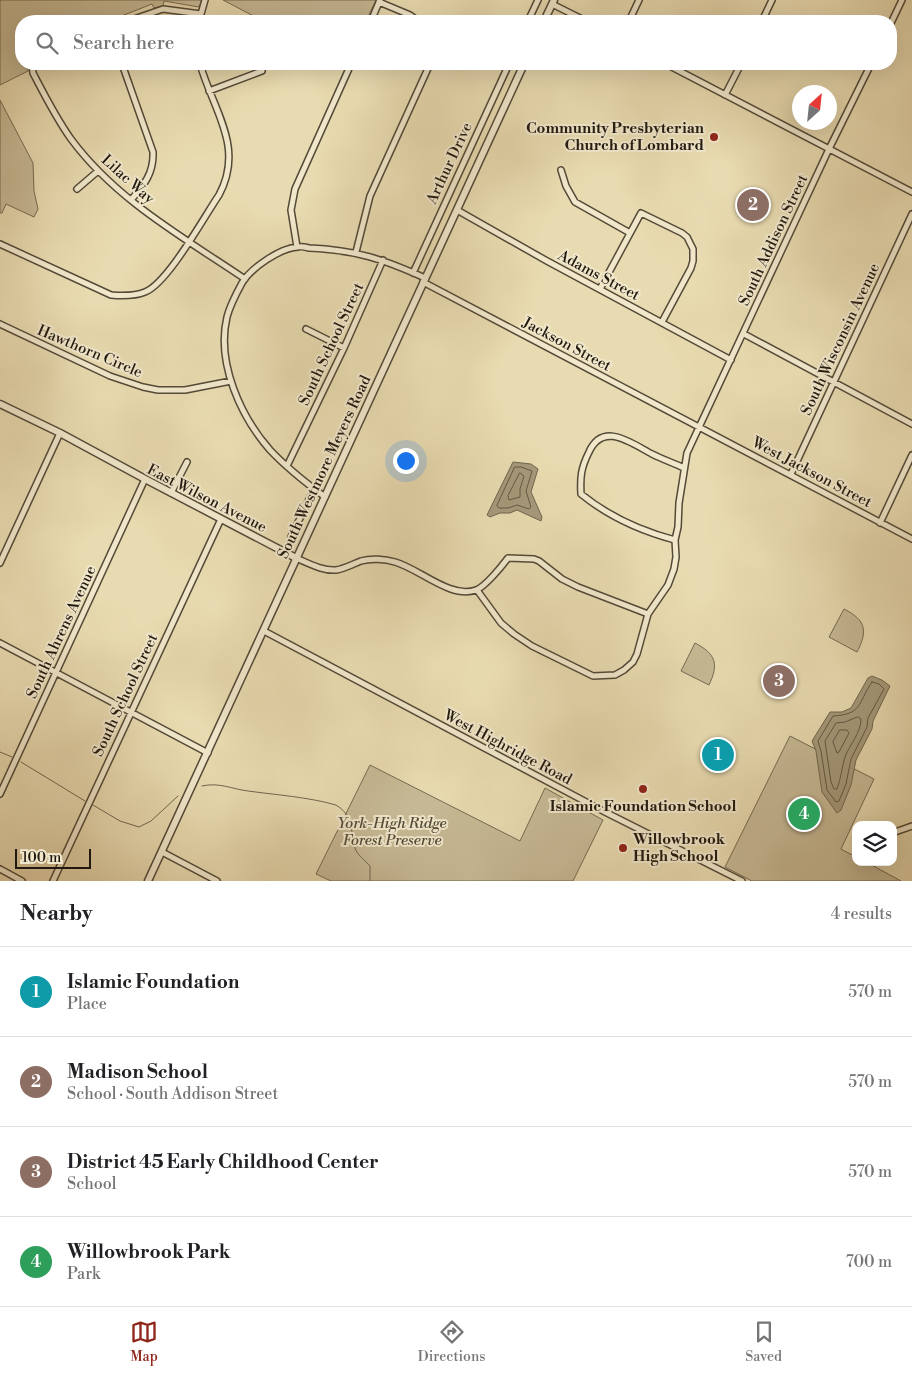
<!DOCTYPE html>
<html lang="en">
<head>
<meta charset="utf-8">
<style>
  body { margin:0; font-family:"Libre Bodoni",serif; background:#f2f2f2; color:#202124 }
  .controls { position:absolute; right:15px; bottom:15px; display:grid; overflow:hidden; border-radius:10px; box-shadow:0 5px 20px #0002 }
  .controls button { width:45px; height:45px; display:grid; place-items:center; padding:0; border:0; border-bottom:1px solid #e0e0e0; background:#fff; color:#202124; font:25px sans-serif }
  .compass { position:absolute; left:792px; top:85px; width:45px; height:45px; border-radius:50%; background:#fff; box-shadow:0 5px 20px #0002; rotate:27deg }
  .scale { position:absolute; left:15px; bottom:12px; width:76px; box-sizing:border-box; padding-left:5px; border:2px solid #211910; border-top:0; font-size:14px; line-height:18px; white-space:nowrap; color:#211910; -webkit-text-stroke:4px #f1e8cc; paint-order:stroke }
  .you { position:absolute; left:405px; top:460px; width:18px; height:18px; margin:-12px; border:4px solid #fff; border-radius:50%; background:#1a73e8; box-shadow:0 0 0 8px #1a73e833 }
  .badge { display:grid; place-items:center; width:32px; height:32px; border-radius:50%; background:#8f2418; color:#fff; font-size:16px; font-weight:700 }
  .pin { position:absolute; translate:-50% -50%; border:2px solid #fff; box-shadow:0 1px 5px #0006 }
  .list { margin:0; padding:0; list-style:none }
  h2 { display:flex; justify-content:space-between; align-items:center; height:65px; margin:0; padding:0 20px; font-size:21px }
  h2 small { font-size:16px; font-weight:400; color:#757577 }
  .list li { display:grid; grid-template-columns:32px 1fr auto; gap:15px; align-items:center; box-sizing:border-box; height:90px; padding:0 20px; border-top:1px solid #e0e0e0 }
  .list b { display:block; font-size:19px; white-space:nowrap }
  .list p { margin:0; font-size:16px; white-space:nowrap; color:#757577 }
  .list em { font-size:16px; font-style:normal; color:#757577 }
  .icon { flex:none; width:28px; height:28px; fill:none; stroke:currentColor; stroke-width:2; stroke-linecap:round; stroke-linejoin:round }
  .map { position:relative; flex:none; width:912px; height:881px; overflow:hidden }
  .search { position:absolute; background:#fff; box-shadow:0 5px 20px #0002; left:15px; right:15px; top:15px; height:55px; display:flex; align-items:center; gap:12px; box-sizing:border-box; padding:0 18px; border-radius:20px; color:#757577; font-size:19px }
  .sheet { height:425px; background:#fff }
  nav { display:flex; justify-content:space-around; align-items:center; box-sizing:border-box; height:70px; border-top:1px solid #e0e0e0; background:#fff; font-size:14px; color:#757577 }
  nav a { display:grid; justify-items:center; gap:2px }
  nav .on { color:#8f2418 }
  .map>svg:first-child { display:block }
  .green { fill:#c7ba96; stroke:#746a53 }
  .water { fill:#a5997a; stroke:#706650 }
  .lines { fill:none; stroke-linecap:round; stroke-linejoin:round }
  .shore { stroke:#635945; stroke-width:1 }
  .stream { stroke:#706650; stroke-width:1 }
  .minor-casing { stroke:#534a38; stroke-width:8 }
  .tertiary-casing { stroke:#534a38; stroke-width:9 }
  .minor { stroke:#f1e8cc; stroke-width:5 }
  .tertiary { stroke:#f1e8cc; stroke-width:6 }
  .poi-dot { fill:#8f2418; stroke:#f1e8cc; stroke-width:2 }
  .labels { text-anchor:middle; stroke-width:4; stroke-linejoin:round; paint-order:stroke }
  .poi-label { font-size:15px; font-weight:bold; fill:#211910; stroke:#f1e8cc; text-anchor:end }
  .street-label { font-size:15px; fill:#211910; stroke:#f1e8cc }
  .park-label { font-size:15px; font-style:italic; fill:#534938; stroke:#f1e8cc }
</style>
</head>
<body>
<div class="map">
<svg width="912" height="881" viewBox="0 0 912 881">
  <rect width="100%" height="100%" fill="#e9dbb1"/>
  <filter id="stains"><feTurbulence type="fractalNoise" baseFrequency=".004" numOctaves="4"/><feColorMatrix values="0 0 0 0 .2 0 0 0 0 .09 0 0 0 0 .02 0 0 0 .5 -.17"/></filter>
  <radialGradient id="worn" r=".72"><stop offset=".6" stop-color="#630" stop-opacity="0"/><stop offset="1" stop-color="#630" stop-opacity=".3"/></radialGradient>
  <path class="green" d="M0 0H202L199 7 164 1 163 6 154 8 152 4 114 19V21H21V64H27L28 71 0 85Z
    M223 0H376L366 21H263Z
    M0 100 33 163 34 191 38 209 34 217 6 204 2 213H0Z
    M844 609C866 620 868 631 857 652L829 637Z
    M695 643C716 654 719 664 709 685L681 671Z
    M790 736 874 779 841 849 856 857V862H866L901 881H752L725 867Z
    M370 765 520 841 545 788 603 820 573 881H331L316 874Z"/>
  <path class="water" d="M513 462 531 464 538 469 531 492 542 517 541 521 517 510 510 513H500L490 517 487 515Z
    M872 676 882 680 890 686 873 721 872 729 856 760 851 785 841 810 837 813 822 792 816 751 812 741 830 712H842L851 708 868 678Z"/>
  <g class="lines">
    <path class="shore" d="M515 467H521L532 471 526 491 531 507 529 509 517 505 508 508H499L497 506Z
      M520 473 524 476 520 489V497L509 500 508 496Z
      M872 682 879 684 884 689 868 718 867 727 851 759 846 784 839 801 836 802 827 790 821 751 818 741 833 716C863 714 857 704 872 682Z
      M858 717 861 719C861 733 850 744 845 757 842 767 841 778 837 789H834L831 782 825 741 836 723 845 722Z
      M840 730H847L849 733 839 752 837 753 833 742Z"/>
    <path class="stream" d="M0 752 12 757
      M21 762 85 801
      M202 786C219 782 232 789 248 791 277 795 308 797 336 805 354 816 350 830 355 848 357 855 365 860 370 866V881
      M93 805 120 821 139 827 151 821 178 796"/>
    <g class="minor-casing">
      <path id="minor" d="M379 2 410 15 418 21
        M552 4 586 21
        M128 21 163 9 201 14
        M199 21 205 0
        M371 21 380 0
        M528 21 538 0
        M629 21 639 0
        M762 21 772 0
        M891 23 902 0
        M32 64 33 73C45 96 56 118 71 139 116 200 183 237 245 279
        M122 64 153 152C154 173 144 185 131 200
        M666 64 912 192
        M209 91 262 71
        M725 95 741 64
        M561 170 566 186 575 202 630 233
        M77 189 98 171
        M457 210 547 261 731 360
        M0 244 111 295C122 296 135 296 145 292 168 283 204 217 219 195 245 147 213 110 200 64
        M297 247 291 210 295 189 351 64
        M356 252 370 196 430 64
        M413 273 509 64
        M423 282 912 539
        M600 289 641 213 682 233 687 237 693 249V261L691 268 662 322
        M0 324 110 376 143 387 158 390H185L231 381
        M306 329 344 348
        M744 334 912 424
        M287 466 344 348 383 260
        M791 474 912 214
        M171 493 187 462
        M325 497C306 483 286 467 270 450 241 417 216 363 227 317 230 305 236 294 242 283 251 268 280 248 298 247 301 246 305 247 309 248 356 250 383 259 425 278
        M880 523 912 455
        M291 537 314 489
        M675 540C641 531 608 516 581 494 580 477 581 468 589 452 603 421 631 443 652 454 662 459 673 463 684 468
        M296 558C308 563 322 571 336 570 344 569 353 564 361 561 371 558 385 559 395 562 420 569 450 599 476 590 485 587 502 566 508 558L534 559 539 561 562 579 578 587 648 614
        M0 563 60 433
        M477 590 501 623 514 634 532 646 593 676 615 675 624 670 633 662 637 654 648 614 668 585 674 569 676 557 675 540 678 527 679 503 687 453 829 149 871 64
        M264 631 605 812 742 881
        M0 643 208 753
        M0 794 145 479
        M895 832 912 826
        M162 852 217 881
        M0 869 22 881
        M53 881 221 519"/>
    </g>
    <g class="tertiary-casing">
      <path id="tertiary" d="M544 21 554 0
        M0 404 60 433 145 479 296 558
        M148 881 524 64"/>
    </g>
    <use href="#minor" class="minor"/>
    <use href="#tertiary" class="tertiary"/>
  </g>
  <g class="poi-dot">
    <circle cx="714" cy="137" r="5"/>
    <circle cx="643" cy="789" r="5"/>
    <circle cx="623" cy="848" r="5"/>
  </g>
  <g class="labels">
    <g class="poi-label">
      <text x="704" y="133">Community Presbyterian<tspan x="704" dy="17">Church of Lombard</tspan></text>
      <text x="643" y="811" text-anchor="middle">Islamic Foundation School</text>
      <text x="633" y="844" text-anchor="start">Willowbrook<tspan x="633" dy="17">High School</tspan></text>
    </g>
    <g class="street-label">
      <text transform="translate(449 163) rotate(-65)" y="5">Arthur Drive</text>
      <text transform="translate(128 179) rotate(42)" y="5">Lilac Way</text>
      <text transform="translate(773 240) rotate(-65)" y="5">South Addison Street</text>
      <text transform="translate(599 275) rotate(28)" y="5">Adams Street</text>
      <text transform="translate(840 339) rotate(-65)" y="5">South Wisconsin Avenue</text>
      <text transform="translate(331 344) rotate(-65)" y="5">South School Street</text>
      <text transform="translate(567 344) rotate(28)" y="5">Jackson Street</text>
      <text transform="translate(90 351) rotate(23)" y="5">Hawthorn Circle</text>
      <text transform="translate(324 467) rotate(-65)" y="5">South Westmore Meyers Road</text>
      <text transform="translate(812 472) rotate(28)" y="5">West Jackson Street</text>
      <text transform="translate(207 498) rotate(27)" y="5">East Wilson Avenue</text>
      <text transform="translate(61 632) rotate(-65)" y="5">South Ahrens Avenue</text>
      <text transform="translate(125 695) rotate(-65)" y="5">South School Street</text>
      <text transform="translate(508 747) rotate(28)" y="5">West Highridge Road</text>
    </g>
    <g class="park-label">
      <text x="392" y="828">York-High Ridge<tspan x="392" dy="17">Forest Preserve</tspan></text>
    </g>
  </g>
  <rect width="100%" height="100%" filter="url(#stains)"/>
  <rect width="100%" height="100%" fill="url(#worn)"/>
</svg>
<div class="controls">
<button><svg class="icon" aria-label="layers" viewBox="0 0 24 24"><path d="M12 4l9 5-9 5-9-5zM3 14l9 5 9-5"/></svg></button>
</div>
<svg class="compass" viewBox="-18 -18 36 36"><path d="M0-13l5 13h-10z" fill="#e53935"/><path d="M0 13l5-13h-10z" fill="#757577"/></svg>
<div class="scale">100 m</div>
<div class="you"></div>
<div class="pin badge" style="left:718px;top:755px;background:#0f9aa8">1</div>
<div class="pin badge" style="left:753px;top:205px;background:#8d6e63">2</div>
<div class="pin badge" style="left:779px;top:681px;background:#8d6e63">3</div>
<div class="pin badge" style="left:804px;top:814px;background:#2e9e5b">4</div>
<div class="search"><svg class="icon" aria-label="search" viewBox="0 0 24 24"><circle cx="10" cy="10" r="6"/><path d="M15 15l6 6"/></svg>Search here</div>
</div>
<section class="sheet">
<h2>Nearby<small>4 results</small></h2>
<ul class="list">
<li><span class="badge" style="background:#0f9aa8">1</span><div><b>Islamic Foundation</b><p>Place</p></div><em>570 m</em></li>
<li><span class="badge" style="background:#8d6e63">2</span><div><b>Madison School</b><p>School · South Addison Street</p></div><em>570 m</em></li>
<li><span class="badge" style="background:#8d6e63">3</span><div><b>District 45 Early Childhood Center</b><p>School</p></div><em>570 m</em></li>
<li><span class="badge" style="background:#2e9e5b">4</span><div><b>Willowbrook Park</b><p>Park</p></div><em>700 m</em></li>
</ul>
</section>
<nav>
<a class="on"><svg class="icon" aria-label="map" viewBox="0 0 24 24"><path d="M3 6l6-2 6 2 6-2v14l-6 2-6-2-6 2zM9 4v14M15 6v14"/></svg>Map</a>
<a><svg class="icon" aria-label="directions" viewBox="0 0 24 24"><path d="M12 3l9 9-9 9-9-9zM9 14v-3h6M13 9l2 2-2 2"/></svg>Directions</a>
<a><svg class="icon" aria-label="saved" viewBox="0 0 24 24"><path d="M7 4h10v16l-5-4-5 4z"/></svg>Saved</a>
</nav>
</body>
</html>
